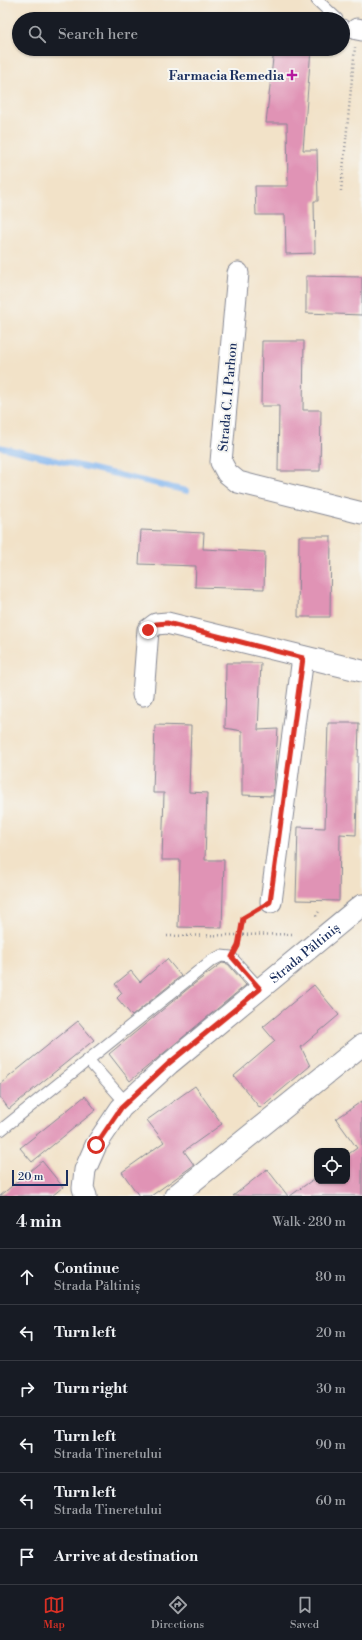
<!DOCTYPE html>
<html lang="en">
<head>
<meta charset="utf-8">
<style>
  body { margin:0; font-family:"Libre Bodoni",serif; background:#20242c; color:#f1f3f6 }
  .controls { position:absolute; right:12px; bottom:12px; display:grid; overflow:hidden; border-radius:8px; box-shadow:0 1px 3px #0004 }
  .controls button { width:36px; height:36px; display:grid; place-items:center; padding:0; border:0; border-bottom:1px solid #363941; background:#171b24; color:#f1f3f6; font:20px sans-serif }
  .scale { position:absolute; left:12px; bottom:10px; width:56px; box-sizing:border-box; padding-left:4px; border:2px solid #1b2f5e; border-top:0; font-size:11px; line-height:14px; white-space:nowrap; color:#1b2f5e; -webkit-text-stroke:3px #f6f6f2; paint-order:stroke }
  .stop { position:absolute; width:12px; height:12px; margin:-9px; border:3px solid #d93025; border-radius:50%; background:#fff }
  .stop.end { background:#d93025; border-color:#fff; box-shadow:0 1px 4px #0008 }
  .list { margin:0; padding:0; list-style:none }
  h2 { display:flex; justify-content:space-between; align-items:center; height:52px; margin:0; padding:0 16px; font-size:17px }
  h2 small { font-size:13px; font-weight:400; color:#9ea1a6 }
  .list li { display:grid; grid-template-columns:26px 1fr auto; gap:12px; align-items:center; box-sizing:border-box; height:56px; padding:0 16px; border-top:1px solid #363941 }
  .list b { display:block; font-size:15px; white-space:nowrap }
  .list p { margin:0; font-size:13px; white-space:nowrap; color:#9ea1a6 }
  .list em { font-size:13px; font-style:normal; color:#9ea1a6 }
  .icon { flex:none; width:22px; height:22px; fill:none; stroke:currentColor; stroke-width:2; stroke-linecap:round; stroke-linejoin:round }
  .map { position:relative; flex:none; width:362px; height:1196px; overflow:hidden }
  .search { position:absolute; background:#171b24; box-shadow:0 1px 3px #0004; left:12px; right:12px; top:12px; height:44px; display:flex; align-items:center; gap:10px; box-sizing:border-box; padding:0 14px; border-radius:22px; color:#9ea1a6; font-size:15px }
  .sheet { height:388px; background:#171b24 }
  nav { display:flex; justify-content:space-around; align-items:center; box-sizing:border-box; height:56px; border-top:1px solid #363941; background:#171b24; font-size:11px; color:#9ea1a6 }
  nav a { display:grid; justify-items:center; gap:2px }
  nav .on { color:#d93025 }
  .map>svg:first-child { display:block }
  .lines { fill:none; stroke-linecap:round; stroke-linejoin:round }
  .stream { stroke:#82b5ef; stroke-width:5.5 }
  .building { fill:#e093b5 }
  .lane-casing { stroke:#868893; stroke-width:13 }
  .street-casing { stroke:#868893; stroke-width:23 }
  .path { stroke:#868893; stroke-width:2.5; stroke-dasharray:1 3; stroke-linecap:butt }
  .lane { stroke:#fff; stroke-width:11 }
  .street { stroke:#fff; stroke-width:21 }
  .route { stroke:#d93025; stroke-width:5 }
  .poi-dot { fill:#b5179e; stroke:#f6f6f2; stroke-width:1.5 }
  .labels { text-anchor:middle; stroke-width:4; stroke-linejoin:round; paint-order:stroke }
  .poi-label { font-size:13px; font-weight:bold; fill:#1b2f5e; stroke:#f6f6f2; text-anchor:end }
  .street-label { font-size:13px; fill:#1b2f5e; stroke:#f6f6f2 }
</style>
</head>
<body>
<div class="map">
<svg width="362" height="1196" viewBox="0 0 362 1196">
  <rect width="100%" height="100%" fill="#f6f6f2"/>
  <filter id="ink" filterUnits="userSpaceOnUse"><feTurbulence type="fractalNoise" baseFrequency=".025" numOctaves="2"/><feDisplacementMap in="SourceGraphic" scale="8" xChannelSelector="R" yChannelSelector="G"/><feConvolveMatrix kernelMatrix="1 2 1 2 8 2 1 2 1" color-interpolation-filters="sRGB"/></filter>
  <filter id="wash" filterUnits="userSpaceOnUse"><feTurbulence type="fractalNoise" baseFrequency=".012" numOctaves="4" result="noise"/><feDisplacementMap in="SourceGraphic" scale="16" xChannelSelector="R" yChannelSelector="G"/><feGaussianBlur stdDeviation="0.9" result="paint"/><feColorMatrix in="noise" values="0 0 0 0 0 0 0 0 0 0 0 0 0 0 0 0 0 1.4 0 .05"/><feComposite in="paint" operator="in"/></filter>
  <g filter="url(#wash)">
    <rect width="100%" height="100%" fill="#f2e2c8"/>
    <g class="lines">
      <path class="stream" d="M0 447 187 491"/>
    </g>
    <g id="blocks">
      <path class="building" d="M274 49H311L303 150H317L318 201H314L315 253 286 254 285 215H256L255 186H288L287 123H266Z
        M306 276 362 277V315L306 313Z
        M262 341H304L303 410H321L320 471H278L279 406H261Z
        M141 530 204 533 203 549 265 552 264 589 195 587 196 566 139 564Z
        M299 536H331L330 617H298Z
        M226 663H261L258 730 278 729 273 796 242 795V731L225 728Z
        M328 723H359L356 835 340 834 339 901 296 900 298 827 325 828Z
        M155 725 191 726 189 792 207 793 205 860H224L222 928 178 927 180 860H162L164 793H153Z
        M167 959 181 976 132 1016 117 998 122 993 115 984 131 971 140 982Z
        M222 963 228 964 246 985 130 1081 109 1054 190 987Z
        M314 985 339 1015 301 1047 310 1066 260 1108 234 1076 275 1041 263 1027Z
        M78 1021 94 1040 9 1109 0 1097V1084Z
        M195 1086 222 1124 184 1151 194 1165 151 1196H139L122 1172 164 1142 147 1120Z
        M85 1096 96 1110 32 1162 20 1148Z
        M362 1101V1196H290L311 1181H347V1155L357 1148 336 1119Z
        M42 1161 63 1187 52 1196H0Z
        M267 1169 288 1196H233Z"/>
    </g>
  </g>
  <g filter="url(#ink)">
    <use href="#blocks" fill-opacity="0" stroke="#868893" stroke-width="1"/>
    <g class="lines">
      <g class="lane-casing">
        <path id="lane" d="M317 0 337 19
          M343 25 347 29H357
          M88 1060 126 1103
          M1 1130 211 961 221 956 231 957 260 989"/>
      </g>
      <g class="street-casing">
        <g id="street">
          <path d="M357 29 362 30"/>
          <path d="M238 273 221 462 227 473 238 482 362 513"/>
          <path d="M143 695 148 630 156 624 167 623 362 671"/>
          <path d="M271 902 303 657"/>
          <path id="s1" d="M86 1196 83 1188 85 1170 96 1145 121 1108 169 1064 362 905"/>
          <path d="M175 1196 362 1045"/>
        </g>
      </g>
      <path class="path" d="M341 191 355 47
        M316 916 320 910
        M167 936 295 934
        M239 945 243 918 255 911"/>
      <use href="#lane" class="lane"/>
      <use href="#street" class="street"/>
    </g>
  </g>
  <g class="lines" filter="url(#ink)">
    <path class="route" d="M96 1145 121 1108 168 1064 260 989 232 957 238 946 243 918 270 902 303 658 167 623 156 624 148 630"/>
  </g>
  <path class="poi-dot" d="M290 69h4v4h4v4h-4v4h-4v-4h-4v-4h4z"/>
  <g class="labels">
    <g class="poi-label">
      <text x="284" y="80">Farmacia Remedia</text>
    </g>
    <g class="street-label">
      <text transform="translate(227 397) rotate(-85)" y="5">Strada C. I. Parhon</text>
      <text dy="5" stroke="none"><textPath href="#s1" startOffset="339">Strada Păltiniș</textPath></text>
    </g>
  </g>
</svg>
<div class="controls">
<button><svg class="icon" aria-label="locate" viewBox="0 0 24 24"><circle cx="12" cy="12" r="6"/><path d="M12 2v4M12 18v4M2 12h4M18 12h4"/></svg></button>
</div>
<div class="scale">20 m</div>
<div class="stop" style="left:96px;top:1145px"></div>
<div class="stop end" style="left:148px;top:630px"></div>
<div class="search"><svg class="icon" aria-label="search" viewBox="0 0 24 24"><circle cx="10" cy="10" r="6"/><path d="M15 15l6 6"/></svg>Search here</div>
</div>
<section class="sheet">
<h2>4 min<small>Walk · 280 m</small></h2>
<ul class="list">
<li><svg class="icon" aria-label="ahead" viewBox="0 0 24 24"><path d="M12 20V5M6 11l6-6 6 6"/></svg><div><b>Continue</b><p>Strada Păltiniș</p></div><em>80 m</em></li>
<li><svg class="icon" aria-label="left" viewBox="0 0 24 24"><path d="M17 20v-9H6M10 6l-5 5 5 5"/></svg><div><b>Turn left</b></div><em>20 m</em></li>
<li><svg class="icon" aria-label="right" viewBox="0 0 24 24"><path d="M7 20v-9h11M14 6l5 5-5 5"/></svg><div><b>Turn right</b></div><em>30 m</em></li>
<li><svg class="icon" aria-label="left" viewBox="0 0 24 24"><path d="M17 20v-9H6M10 6l-5 5 5 5"/></svg><div><b>Turn left</b><p>Strada Tineretului</p></div><em>90 m</em></li>
<li><svg class="icon" aria-label="left" viewBox="0 0 24 24"><path d="M17 20v-9H6M10 6l-5 5 5 5"/></svg><div><b>Turn left</b><p>Strada Tineretului</p></div><em>60 m</em></li>
<li><svg class="icon" aria-label="arrive" viewBox="0 0 24 24"><path d="M6 21V4h12l-3 4 3 4H6"/></svg><div><b>Arrive at destination</b></div></li>
</ul>
</section>
<nav>
<a class="on"><svg class="icon" aria-label="map" viewBox="0 0 24 24"><path d="M3 6l6-2 6 2 6-2v14l-6 2-6-2-6 2zM9 4v14M15 6v14"/></svg>Map</a>
<a><svg class="icon" aria-label="directions" viewBox="0 0 24 24"><path d="M12 3l9 9-9 9-9-9zM9 14v-3h6M13 9l2 2-2 2"/></svg>Directions</a>
<a><svg class="icon" aria-label="saved" viewBox="0 0 24 24"><path d="M7 4h10v16l-5-4-5 4z"/></svg>Saved</a>
</nav>
</body>
</html>
